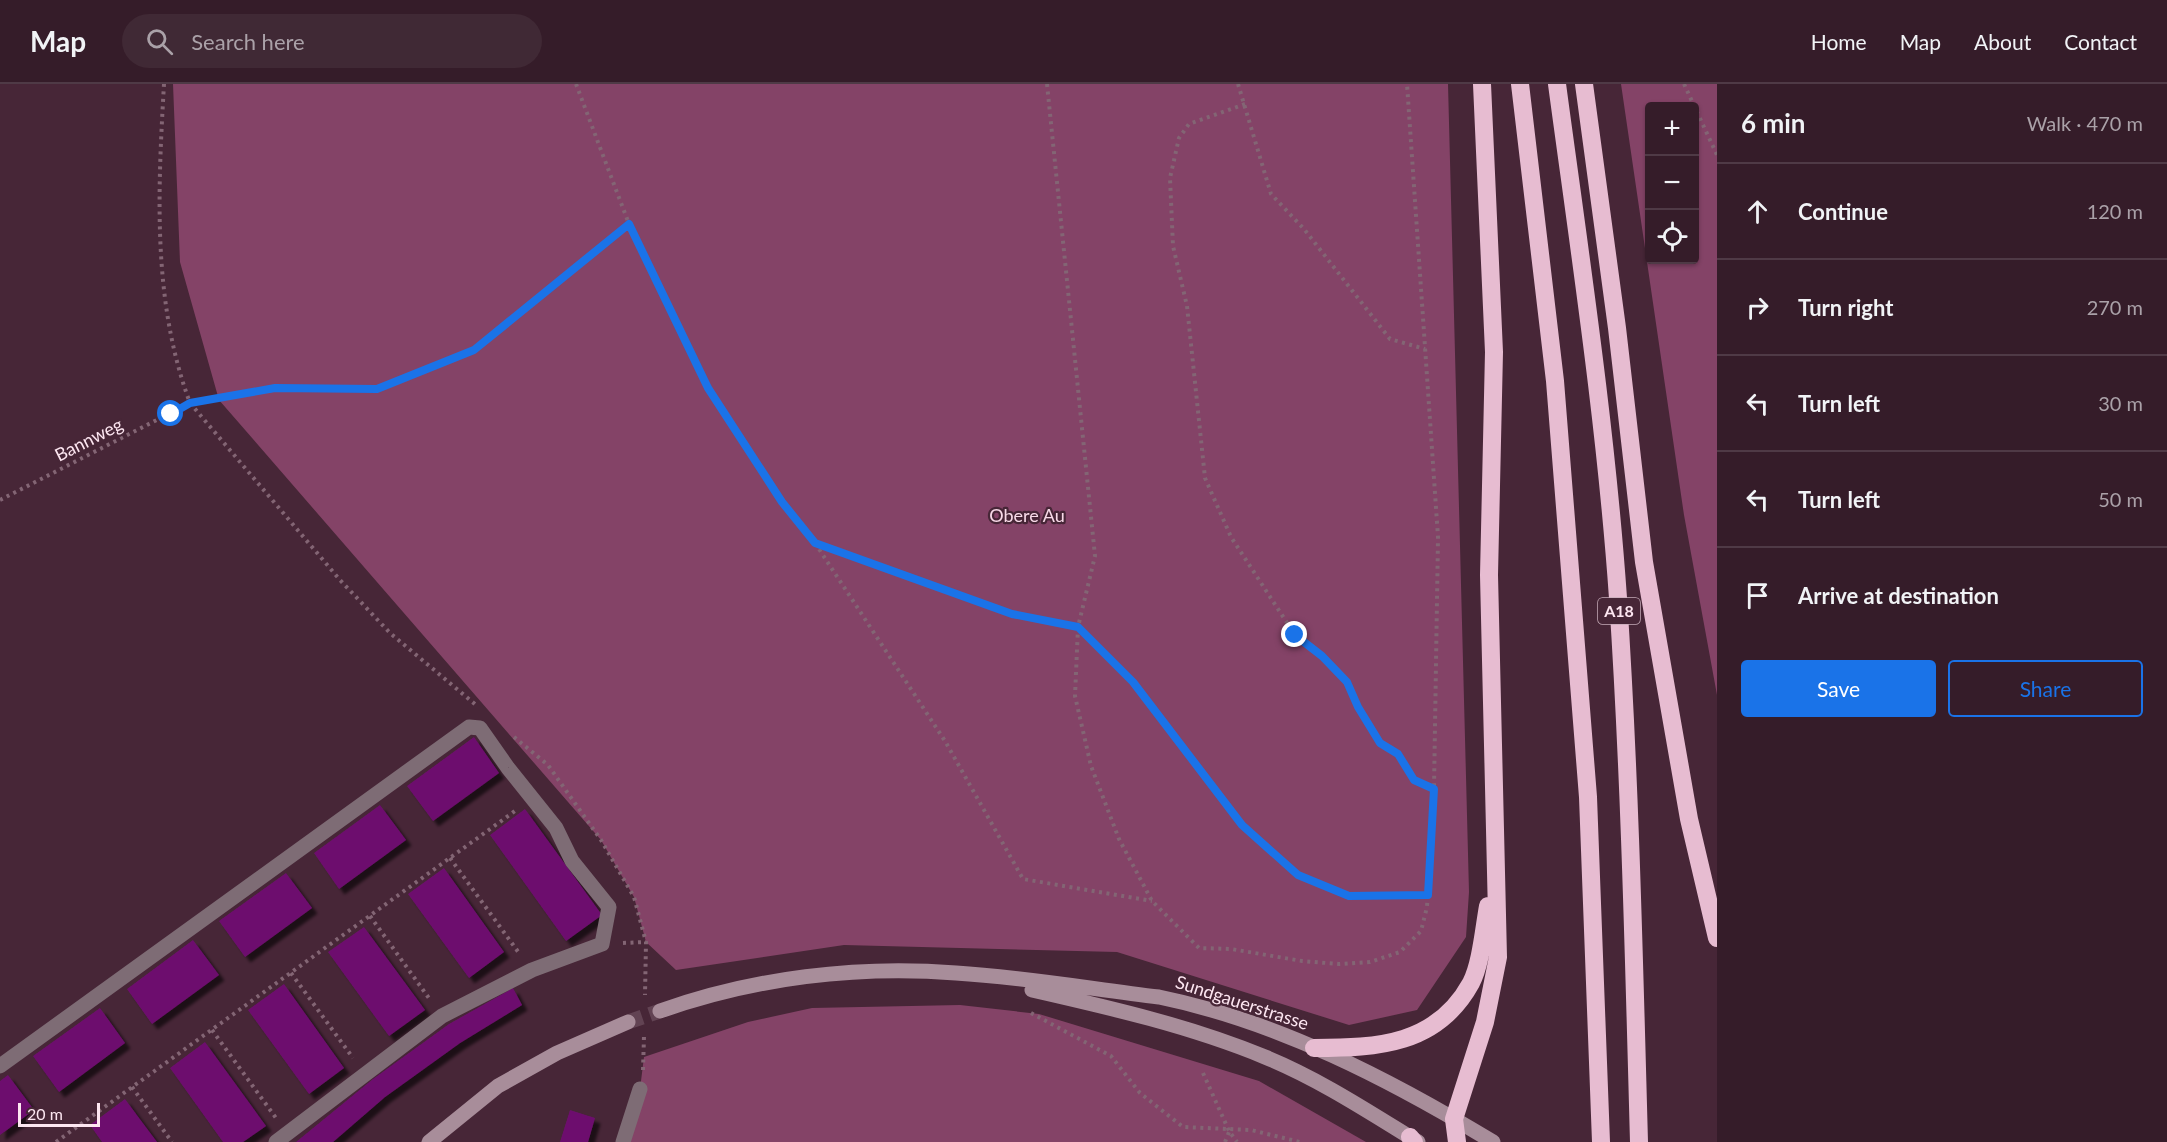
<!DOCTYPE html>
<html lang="en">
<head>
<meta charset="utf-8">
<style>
  body { margin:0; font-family:Lato,sans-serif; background:#402935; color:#f1f3f6 }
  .controls { position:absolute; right:18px; top:18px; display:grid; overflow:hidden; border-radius:6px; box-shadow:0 2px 4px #0004 }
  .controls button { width:54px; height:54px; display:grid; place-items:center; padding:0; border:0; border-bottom:2px solid #4f3a46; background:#351c29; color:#f1f3f6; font:30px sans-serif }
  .scale { position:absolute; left:18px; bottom:15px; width:82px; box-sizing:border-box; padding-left:6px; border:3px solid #fde6f1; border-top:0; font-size:16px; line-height:21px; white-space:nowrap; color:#fde6f1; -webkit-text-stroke:4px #472637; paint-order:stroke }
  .stop { position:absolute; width:18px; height:18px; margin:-14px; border:4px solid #1a73e8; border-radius:50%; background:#fff }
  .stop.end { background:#1a73e8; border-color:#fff; box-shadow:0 2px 6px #0008 }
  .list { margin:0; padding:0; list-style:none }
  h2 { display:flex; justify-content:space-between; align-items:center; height:78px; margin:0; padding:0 24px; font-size:26px }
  h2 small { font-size:20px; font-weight:400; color:#aaa1a8 }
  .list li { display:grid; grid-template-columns:39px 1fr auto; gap:18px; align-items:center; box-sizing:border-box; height:96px; padding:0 24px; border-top:2px solid #4f3a46 }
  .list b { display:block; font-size:22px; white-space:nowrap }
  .list em { font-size:20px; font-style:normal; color:#aaa1a8 }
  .actions { display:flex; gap:12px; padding:18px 24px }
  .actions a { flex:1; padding:14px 0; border:2px solid #1a73e8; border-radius:6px; text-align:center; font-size:21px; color:#1a73e8 }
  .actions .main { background:#1a73e8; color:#fff }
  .icon { flex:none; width:33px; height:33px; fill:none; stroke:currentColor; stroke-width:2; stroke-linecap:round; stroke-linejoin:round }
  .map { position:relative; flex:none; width:1717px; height:1058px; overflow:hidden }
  header { display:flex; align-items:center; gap:36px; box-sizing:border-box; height:84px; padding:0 30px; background:#351c29; border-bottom:2px solid #4f3a46 }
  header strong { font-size:28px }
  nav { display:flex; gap:33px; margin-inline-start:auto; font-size:21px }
  .search { width:420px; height:54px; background:#402935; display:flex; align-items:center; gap:15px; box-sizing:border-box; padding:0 21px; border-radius:33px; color:#aaa1a8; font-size:22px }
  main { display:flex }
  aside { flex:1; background:#351c29 }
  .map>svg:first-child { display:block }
  .green { fill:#844367; fill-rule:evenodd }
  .building { fill:#6d106e; filter:url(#shadow) }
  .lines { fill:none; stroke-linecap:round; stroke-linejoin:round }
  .secondary-tunnel { stroke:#624353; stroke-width:15; stroke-dasharray:15 8; stroke-linecap:butt }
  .path { stroke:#836574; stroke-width:4; stroke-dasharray:3 4.5; stroke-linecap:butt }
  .minor { stroke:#7e6c75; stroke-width:15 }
  .secondary { stroke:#a88d9a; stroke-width:15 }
  .motorway { stroke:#e7bcd1; stroke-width:18 }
  .route { stroke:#1a73e8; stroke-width:8 }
  .labels { text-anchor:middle; stroke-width:4.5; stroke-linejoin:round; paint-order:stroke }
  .shield { fill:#472637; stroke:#c6acb9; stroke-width:1.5 }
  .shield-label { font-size:16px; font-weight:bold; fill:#fde6f1 }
  .street-label { font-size:18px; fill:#fde6f1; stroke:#472637 }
  .park-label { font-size:18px; fill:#f8dae8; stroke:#472637 }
</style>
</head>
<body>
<header>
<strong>Map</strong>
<div class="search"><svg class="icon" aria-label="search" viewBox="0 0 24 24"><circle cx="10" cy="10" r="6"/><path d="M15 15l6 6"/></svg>Search here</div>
<nav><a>Home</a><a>Map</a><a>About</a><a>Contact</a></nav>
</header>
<main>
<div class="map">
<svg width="1717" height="1058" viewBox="0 0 1717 1058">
  <defs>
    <filter id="shadow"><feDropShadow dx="5.5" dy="5.5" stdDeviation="1.5" flood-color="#0009"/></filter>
  </defs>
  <rect width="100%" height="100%" fill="#472637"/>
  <path class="green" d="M173 0H1448L1469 808 1466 853 1417 926 1349 941 1117 868 844 861 676 886 646 858 634 813 601 756 219 316 180 178Z
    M1621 0H1717V611L1684 431ZM1694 22V176H1650V22Z
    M960 921 1039 930 1259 997 1366 1058H623L640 1005 644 973 748 938 812 924Z"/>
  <path class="building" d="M474 653 499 689 433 737 407 702Z
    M380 721 406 756 339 805 314 769Z
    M525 725 602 831 566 857 490 751Z
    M444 784 504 868 469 894 408 810Z
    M286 789 312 824 245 873 219 837Z
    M364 843 425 926 389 952 328 868Z
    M193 856 219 891 152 940 127 905Z
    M284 900 344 984 309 1010 248 926Z
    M513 904 522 921 460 959 385 1013 333 1058H296L373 995 449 940Z
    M100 924 125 959 59 1008 33 972Z
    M205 958 266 1042 243 1058H223L170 984Z
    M8 991 34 1026 0 1051V997Z
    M125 1015 139 1034 157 1058H102L90 1041Z
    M570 1026 595 1034 588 1058H560Z"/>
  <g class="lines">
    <path class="secondary-tunnel" d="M628 938 660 927"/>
    <path class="path" d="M164 0C158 106 152 217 190 319L340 496 390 549 476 621
      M576 0 629 140 708 304 782 418 815 459 1012 529 1078 543 1133 598 1242 741 1298 791 1349 812 1428 811
      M1047 0 1095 472 1078 543 1075 612 1091 682 1119 755 1152 817 1199 864 1231 865 1302 877 1339 880 1370 878 1400 868 1421 847 1427 823 1434 705 1438 453 1407 0
      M1238 0 1271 110 1304 145 1390 255 1425 265
      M1684 0 1717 71
      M1245 20 1189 40 1179 54 1170 94 1173 162 1187 222 1205 394 1231 453 1295 551 1322 571 1347 598 1358 623 1380 659 1398 670 1414 696 1434 705
      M0 416 190 319 275 304 377 305 474 266 629 140
      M815 459 945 657 1023 795 1152 817
      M514 653 548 681 601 756 634 813 646 858 645 911
      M450 774 519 869
      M370 832 431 917
      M623 859 646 858
      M291 889 353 974
      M1031 929 1111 972 1140 1009 1183 1043 1251 1046 1300 1058
      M212 946 276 1034
      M643 986 644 952
      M1203 989 1229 1047 1237 1058
      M132 1003 172 1058
      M56 1058 515 727
      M1225 1058 1229 1048"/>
    <path class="minor" d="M0 982 469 643 480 644 508 684 556 744 572 777 609 823 602 860 532 886 442 932 276 1058
      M623 1058 640 1005"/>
    <path class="secondary" d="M1032 906C1111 924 1190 942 1265 973 1319 995 1369 1028 1418 1058
      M660 927C753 894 857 881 956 889 1024 893 1092 905 1159 913 1277 937 1391 996 1493 1058
      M429 1058 498 1002 557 969 628 938"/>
    <path class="motorway" d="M1520 0 1555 297 1588 713 1601 1058
      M1557 0C1580 171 1606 342 1618 514 1630 695 1634 877 1639 1058
      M1584 0 1617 244 1644 478 1689 735 1717 854
      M1314 964C1378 964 1437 961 1471 899 1481 880 1484 844 1488 822
      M1410 1053 1414 1058
      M1457 1058 1454 1035 1485 938 1498 873 1489 491 1494 268 1482 0"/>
  </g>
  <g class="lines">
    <path class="route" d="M171 330 190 319 275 304 377 305 474 266 629 140 708 304 782 418 815 459 1012 530 1078 543 1133 598 1242 741 1298 791 1349 812 1428 811 1434 705 1414 696 1398 670 1380 659 1358 623 1347 598 1322 572 1295 551"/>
  </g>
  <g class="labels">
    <rect class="shield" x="1598" y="514" width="42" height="26" rx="4.5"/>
    <g class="shield-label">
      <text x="1619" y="533">A18</text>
    </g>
    <g class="street-label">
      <text transform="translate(89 356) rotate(-27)" y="6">Bannweg</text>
      <text transform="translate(1242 919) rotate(18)" y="6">Sundgauerstrasse</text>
    </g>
    <g class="park-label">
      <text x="1027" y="438">Obere Au</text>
    </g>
  </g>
</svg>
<div class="controls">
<button>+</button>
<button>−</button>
<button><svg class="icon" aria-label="locate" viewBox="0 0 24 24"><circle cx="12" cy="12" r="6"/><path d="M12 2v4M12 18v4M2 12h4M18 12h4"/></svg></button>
</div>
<div class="scale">20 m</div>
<div class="stop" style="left:171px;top:330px"></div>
<div class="stop end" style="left:1295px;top:551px"></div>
</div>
<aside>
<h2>6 min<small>Walk · 470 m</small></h2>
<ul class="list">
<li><svg class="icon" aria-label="ahead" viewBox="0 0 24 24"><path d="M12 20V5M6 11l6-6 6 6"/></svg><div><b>Continue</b></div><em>120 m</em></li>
<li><svg class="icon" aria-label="right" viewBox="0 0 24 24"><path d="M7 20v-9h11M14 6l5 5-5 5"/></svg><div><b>Turn right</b></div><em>270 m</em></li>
<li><svg class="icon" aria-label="left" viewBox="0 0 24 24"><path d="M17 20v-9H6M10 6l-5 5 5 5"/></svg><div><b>Turn left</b></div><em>30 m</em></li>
<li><svg class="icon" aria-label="left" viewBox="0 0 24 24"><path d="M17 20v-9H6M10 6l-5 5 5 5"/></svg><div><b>Turn left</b></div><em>50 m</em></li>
<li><svg class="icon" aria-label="arrive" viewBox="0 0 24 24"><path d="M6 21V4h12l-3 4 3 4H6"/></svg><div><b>Arrive at destination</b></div></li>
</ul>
<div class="actions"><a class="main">Save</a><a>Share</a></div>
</aside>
</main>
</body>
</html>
